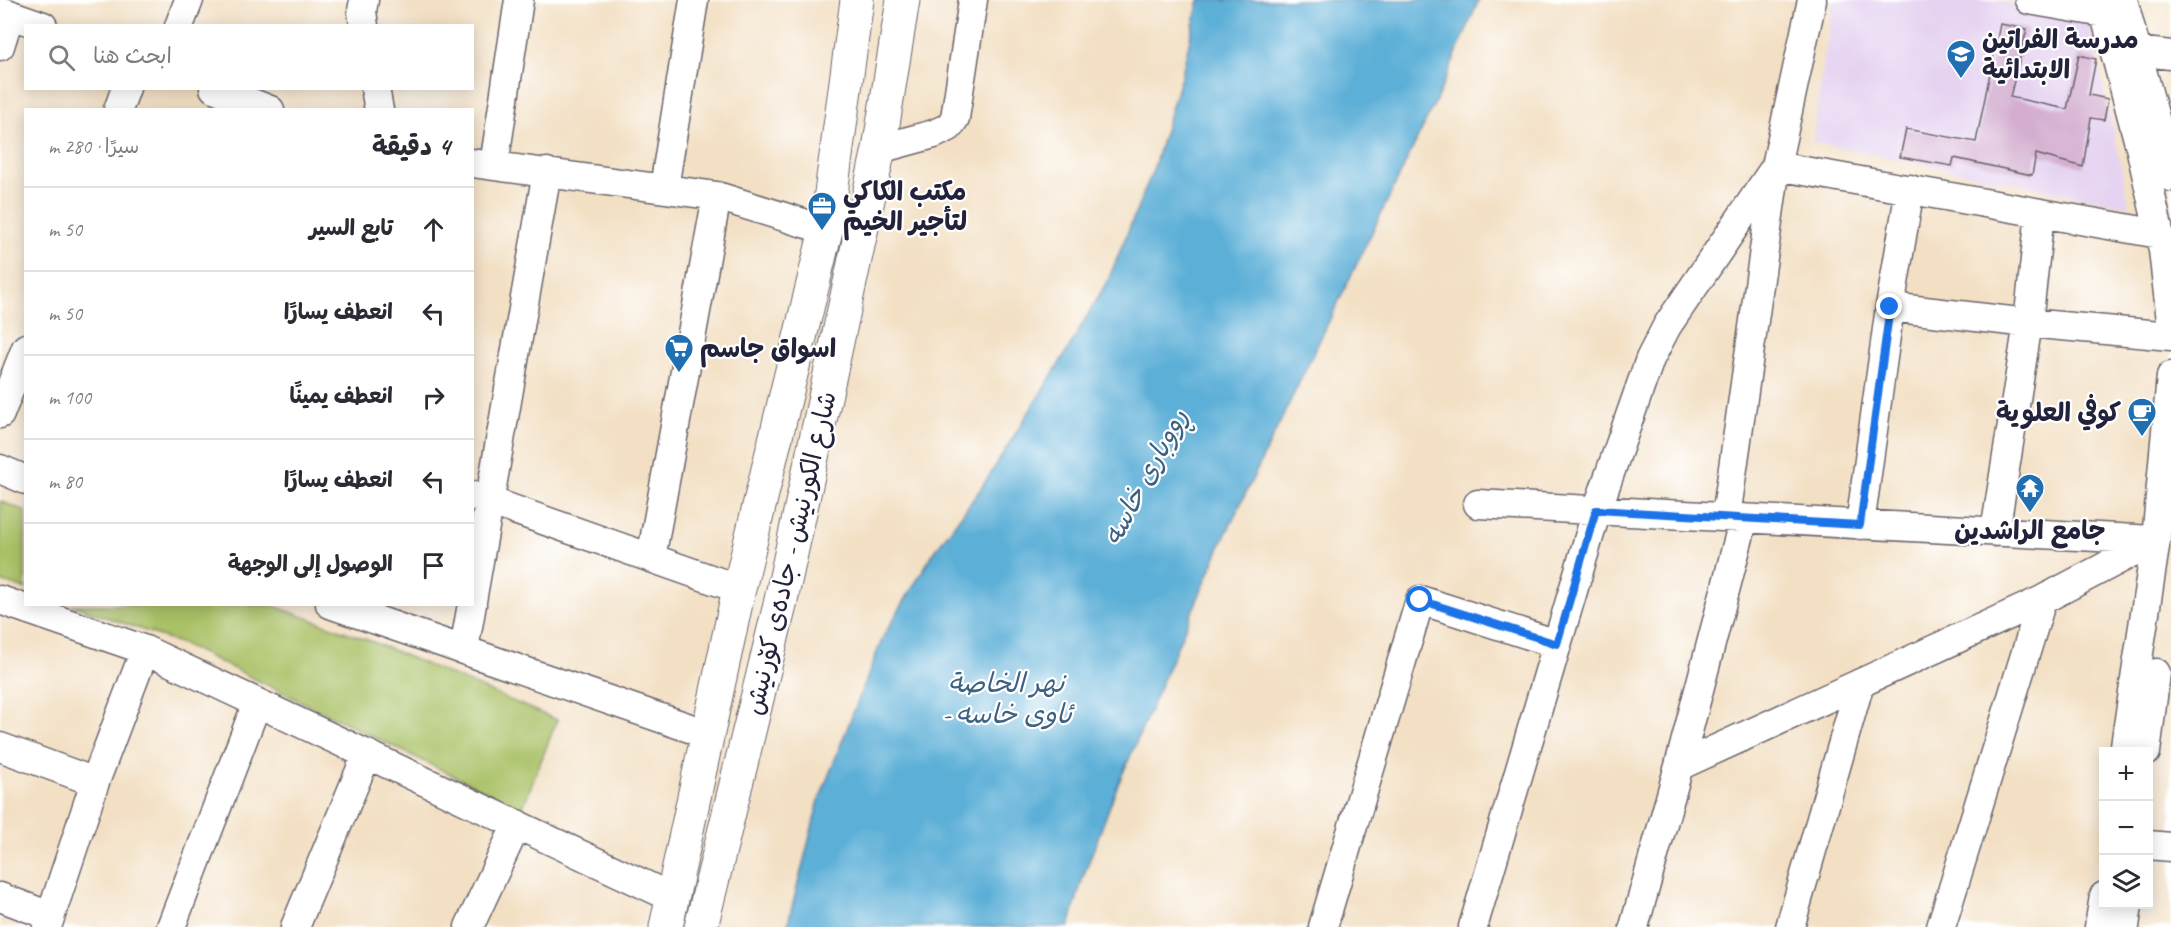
<!DOCTYPE html>
<html lang="ar">
<head>
<meta charset="utf-8">
<style>
  body { margin:0; font-family:Caveat,"Playpen Sans Arabic",sans-serif; background:#f2f2f3; color:#2b2b33; direction:rtl }
  .controls { position:absolute; right:18px; bottom:18px; display:grid; overflow:hidden; border-radius:0px; box-shadow:0 3px 15px #0003 }
  .controls button { width:54px; height:54px; display:grid; place-items:center; padding:0; border:0; border-bottom:2px solid #e1e1e2; background:#fff; color:#2b2b33; font:30px sans-serif }
  .stop { position:absolute; width:18px; height:18px; margin:-14px; border:4px solid #1a73e8; border-radius:50%; background:#fff }
  .stop.end { background:#1a73e8; border-color:#fff; box-shadow:0 2px 6px #0008 }
  .list { margin:0; padding:0; list-style:none }
  h2 { display:flex; justify-content:space-between; align-items:center; height:78px; margin:0; padding:0 24px; font-size:26px }
  h2 small { font-size:20px; font-weight:400; color:#7c7c81 }
  .list li { display:grid; grid-template-columns:39px 1fr auto; gap:18px; align-items:center; box-sizing:border-box; height:84px; padding:0 24px; border-top:2px solid #e1e1e2 }
  .list b { display:block; font-size:22px; white-space:nowrap }
  .list em { font-size:20px; font-style:normal; color:#7c7c81 }
  .icon { flex:none; width:33px; height:33px; fill:none; stroke:currentColor; stroke-width:2; stroke-linecap:round; stroke-linejoin:round }
  .map { position:relative; flex:none; width:2171px; height:927px; overflow:hidden; direction:ltr }
  .search { position:absolute; background:#fff; box-shadow:0 3px 15px #0003; left:24px; top:24px; width:450px; height:66px; display:flex; align-items:center; gap:15px; box-sizing:border-box; padding:0 21px; border-radius:0px; color:#7c7c81; font-size:22px }
  .panel { position:absolute; background:#fff; box-shadow:0 3px 15px #0003; left:24px; top:108px; width:450px; height:498px; border-radius:0px; direction:rtl }
  .map>svg:first-child { display:block }
  .built { fill:#e5d3f1 }
  .green { fill:#aac166; stroke:#667250; stroke-width:1.5 }
  .water { fill:#5cafd7; stroke:#3f6889; stroke-width:1.5 }
  .building { fill:#d4aed0 }
  .lines { fill:none; stroke-linecap:round; stroke-linejoin:round }
  .minor-casing { stroke:#6b646b; stroke-width:31 }
  .major-casing { stroke:#6b646b; stroke-width:35 }
  .minor { stroke:#fff; stroke-width:28 }
  .major { stroke:#fff; stroke-width:33 }
  .route { stroke:#1a73e8; stroke-width:8 }
  .labels { text-anchor:middle; stroke-width:4.5; stroke-linejoin:round; paint-order:stroke }
  .poi-label { font-size:26px; font-weight:bold; fill:#22223b; stroke:#fff; text-anchor:start }
  .street-label { font-size:26px; fill:#22223b; stroke:#fff }
  .water-label { font-size:27px; font-style:italic; fill:#3c6181; stroke:#fff }
</style>
</head>
<body>
<div class="map">
<svg width="2171" height="927" viewBox="0 0 2171 927">
  <rect width="100%" height="100%" fill="#fff"/>
  <filter id="ink" filterUnits="userSpaceOnUse"><feTurbulence type="fractalNoise" baseFrequency=".0167" numOctaves="2"/><feDisplacementMap in="SourceGraphic" scale="12" xChannelSelector="R" yChannelSelector="G"/><feConvolveMatrix kernelMatrix="1 2 1 2 8 2 1 2 1" color-interpolation-filters="sRGB"/></filter>
  <filter id="wash" filterUnits="userSpaceOnUse"><feTurbulence type="fractalNoise" baseFrequency=".008" numOctaves="4" result="noise"/><feDisplacementMap in="SourceGraphic" scale="24" xChannelSelector="R" yChannelSelector="G"/><feGaussianBlur stdDeviation="1.35" result="paint"/><feColorMatrix in="noise" values="0 0 0 0 0 0 0 0 0 0 0 0 0 0 0 0 0 1.4 0 .05"/><feComposite in="paint" operator="in"/></filter>
  <g filter="url(#wash)">
    <rect width="100%" height="100%" fill="#f3e0c4"/>
    <path class="built" d="M1833 0H1995L2088 18 2130 207 1812 142Z"/>
    <path class="green" d="M0 501 25 511V589L0 581Z
      M72 605H271L371 641 557 720 522 809 185 645Z"/>
    <path class="water" d="M1199 0H1479L1439 94 1223 540 1117 787 1082 880 1069 927H787L819 800 883 637 932 555 982 487 1064 356 1109 278 1153 170 1182 73Z"/>
    <g id="blocks">
      <path class="building" d="M2000 24 2027 29 2010 97 2067 109 2079 55 2096 59 2089 95 2108 99 2104 120 2091 118 2083 167 2036 154 2032 175 1954 158 1952 166 1900 157 1906 129 1976 142Z"/>
    </g>
  </g>
  <g filter="url(#ink)">
    <use href="#blocks" fill-opacity="0" stroke="#6b646b" stroke-width="1.5"/>
    <g class="lines">
      <g class="minor-casing">
        <path id="minor" d="M364 0 362 11 364 26
          M2029 0 2104 13
          M2101 0 2141 151 2163 250 2171 321
          M2123 0 2171 177
          M0 11 43 26
          M179 26 189 0
          M0 46 10 14
          M2136 51 2171 55
          M214 88 270 110
          M375 88 379 110
          M118 110 126 88
          M879 149 934 134 949 127 955 118 973 0
          M472 163 717 196 826 230
          M494 165 519 0
          M664 188 694 0
          M1890 307 2028 323 2171 336
          M0 414 26 348
          M0 469 26 480
          M472 495 739 589
          M1478 504 2154 540
          M1726 517 1776 166 1812 0
          M1860 525 1890 307 1910 189
          M1995 532 2028 323 2040 213
          M651 558 717 196
          M0 600 145 650 673 898
          M472 601 547 172
          M330 604 707 734
          M464 649 472 604
          M0 747 95 782
          M2124 752 2156 540 2171 376
          M2146 752 2156 673
          M1679 766 1744 518
          M2148 845 2171 847
          M0 897 50 916
          M47 927 95 782 145 650
          M171 927 257 703
          M295 927 367 754
          M469 927 517 824
          M1323 927 1420 600 1557 644
          M1473 927 1597 510 1650 359 1667 326 1776 166 2159 234
          M1634 927 1679 766 2042 600 2156 540
          M1790 927 1860 683
          M1941 927 2042 600
          M2099 927 2104 896
          M2125 927 2128 904"/>
      </g>
      <g class="major-casing">
        <path id="major" d="M666 927 739 589 826 230 857 0
          M701 927 779 609 879 149 903 0"/>
      </g>
      <use href="#minor" class="minor"/>
      <use href="#major" class="major"/>
    </g>
  </g>
  <g class="lines" filter="url(#ink)">
    <path class="route" d="M1420 600 1557 644 1596 510 1860 525 1890 307"/>
  </g>
  <defs>
    <g id="school-pin" transform="scale(1.5)"><path d="M0 17L-7.5 6A9.5 9.5 0 1 1 7.5 6Z" fill="#1f6fb2" stroke="#fff"/><path d="M0-5L7-2L0 1L-7-2ZM-4 1L0 2.5L4 1V4Q0 6-4 4Z" fill="#fff"/></g>
    <g id="office-pin" transform="scale(1.5)"><path d="M0 17L-7.5 6A9.5 9.5 0 1 1 7.5 6Z" fill="#1f6fb2" stroke="#fff"/><path d="M-6-3h4V-5.5h4V-3h4V5H-6ZM-1-4.5V-3h2v-1.5ZM-6 0V1H6V0Z" fill="#fff"/></g>
    <g id="supermarket-pin" transform="scale(1.5)"><path d="M0 17L-7.5 6A9.5 9.5 0 1 1 7.5 6Z" fill="#1f6fb2" stroke="#fff"/><path d="M-6-5.5h2.5l.6 2H6L4.5 2H-2.5L-4.4-4H-6ZM-1.5 3.2a1.3 1.3 0 1 0 .1 0ZM3 3.2a1.3 1.3 0 1 0 .1 0Z" fill="#fff"/></g>
    <g id="cafe-pin" transform="scale(1.5)"><path d="M0 17L-7.5 6A9.5 9.5 0 1 1 7.5 6Z" fill="#1f6fb2" stroke="#fff"/><path d="M-5.5-4.5H6V0H3Q3 3.5 0 3.5H-2.5Q-5.5 3.5-5.5 0ZM3-3.2v2h1.7v-2ZM-6 4.5H4V6H-6Z" fill="#fff"/></g>
    <g id="temple-pin" transform="scale(1.5)"><path d="M0 17L-7.5 6A9.5 9.5 0 1 1 7.5 6Z" fill="#1f6fb2" stroke="#fff"/><path d="M0-6L5-2H3V0L6.5 2.5H4V6H1.5V3h-3V6H-4V2.5H-6.5L-3 0V-2H-5Z" fill="#fff"/></g>
  </defs>
  <g fill-rule="evenodd">
    <use href="#school-pin" x="1961" y="54"/>
    <use href="#office-pin" x="822" y="206"/>
    <use href="#supermarket-pin" x="679" y="348"/>
    <use href="#cafe-pin" x="2142" y="412"/>
    <use href="#temple-pin" x="2030" y="488"/>
  </g>
  <g class="labels">
    <g class="poi-label">
      <text x="1982" y="48">مدرسة الفراتين<tspan x="1982" dy="30">الابتدائية</tspan></text>
      <text x="843" y="200">مكتب الكاكي<tspan x="843" dy="30">لتأجير الخيم</tspan></text>
      <text x="700" y="357">اسواق جاسم</text>
      <text x="2121" y="421" text-anchor="end">كوفي العلوية</text>
      <text x="2030" y="539" text-anchor="middle">جامع الراشدين</text>
    </g>
    <g class="street-label">
      <text transform="translate(790 553) rotate(-77)" y="9">شارع الكورنيش - جادەی کۆرنیش</text>
    </g>
    <g class="water-label">
      <text transform="translate(1145 477) rotate(-62)" y="9">ڕووباری خاسە</text>
      <text x="1006" y="692">نهر الخاصة<tspan x="1006" dy="31">- ئاوی خاسە</tspan></text>
    </g>
  </g>
</svg>
<div class="controls">
<button>+</button>
<button>−</button>
<button><svg class="icon" aria-label="layers" viewBox="0 0 24 24"><path d="M12 4l9 5-9 5-9-5zM3 14l9 5 9-5"/></svg></button>
</div>
<div class="stop" style="left:1420px;top:600px"></div>
<div class="stop end" style="left:1890px;top:307px"></div>
<div class="search"><svg class="icon" aria-label="search" viewBox="0 0 24 24"><circle cx="10" cy="10" r="6"/><path d="M15 15l6 6"/></svg>ابحث هنا</div>
<section class="panel">
<h2>4 دقيقة<small>سيرًا · 280 m</small></h2>
<ul class="list">
<li><svg class="icon" aria-label="ahead" viewBox="0 0 24 24"><path d="M12 20V5M6 11l6-6 6 6"/></svg><div><b>تابع السير</b></div><em>50 m</em></li>
<li><svg class="icon" aria-label="left" viewBox="0 0 24 24"><path d="M17 20v-9H6M10 6l-5 5 5 5"/></svg><div><b>انعطف يسارًا</b></div><em>50 m</em></li>
<li><svg class="icon" aria-label="right" viewBox="0 0 24 24"><path d="M7 20v-9h11M14 6l5 5-5 5"/></svg><div><b>انعطف يمينًا</b></div><em>100 m</em></li>
<li><svg class="icon" aria-label="left" viewBox="0 0 24 24"><path d="M17 20v-9H6M10 6l-5 5 5 5"/></svg><div><b>انعطف يسارًا</b></div><em>80 m</em></li>
<li><svg class="icon" aria-label="arrive" viewBox="0 0 24 24"><path d="M6 21V4h12l-3 4 3 4H6"/></svg><div><b>الوصول إلى الوجهة</b></div></li>
</ul>
</section>
</div>
</body>
</html>
